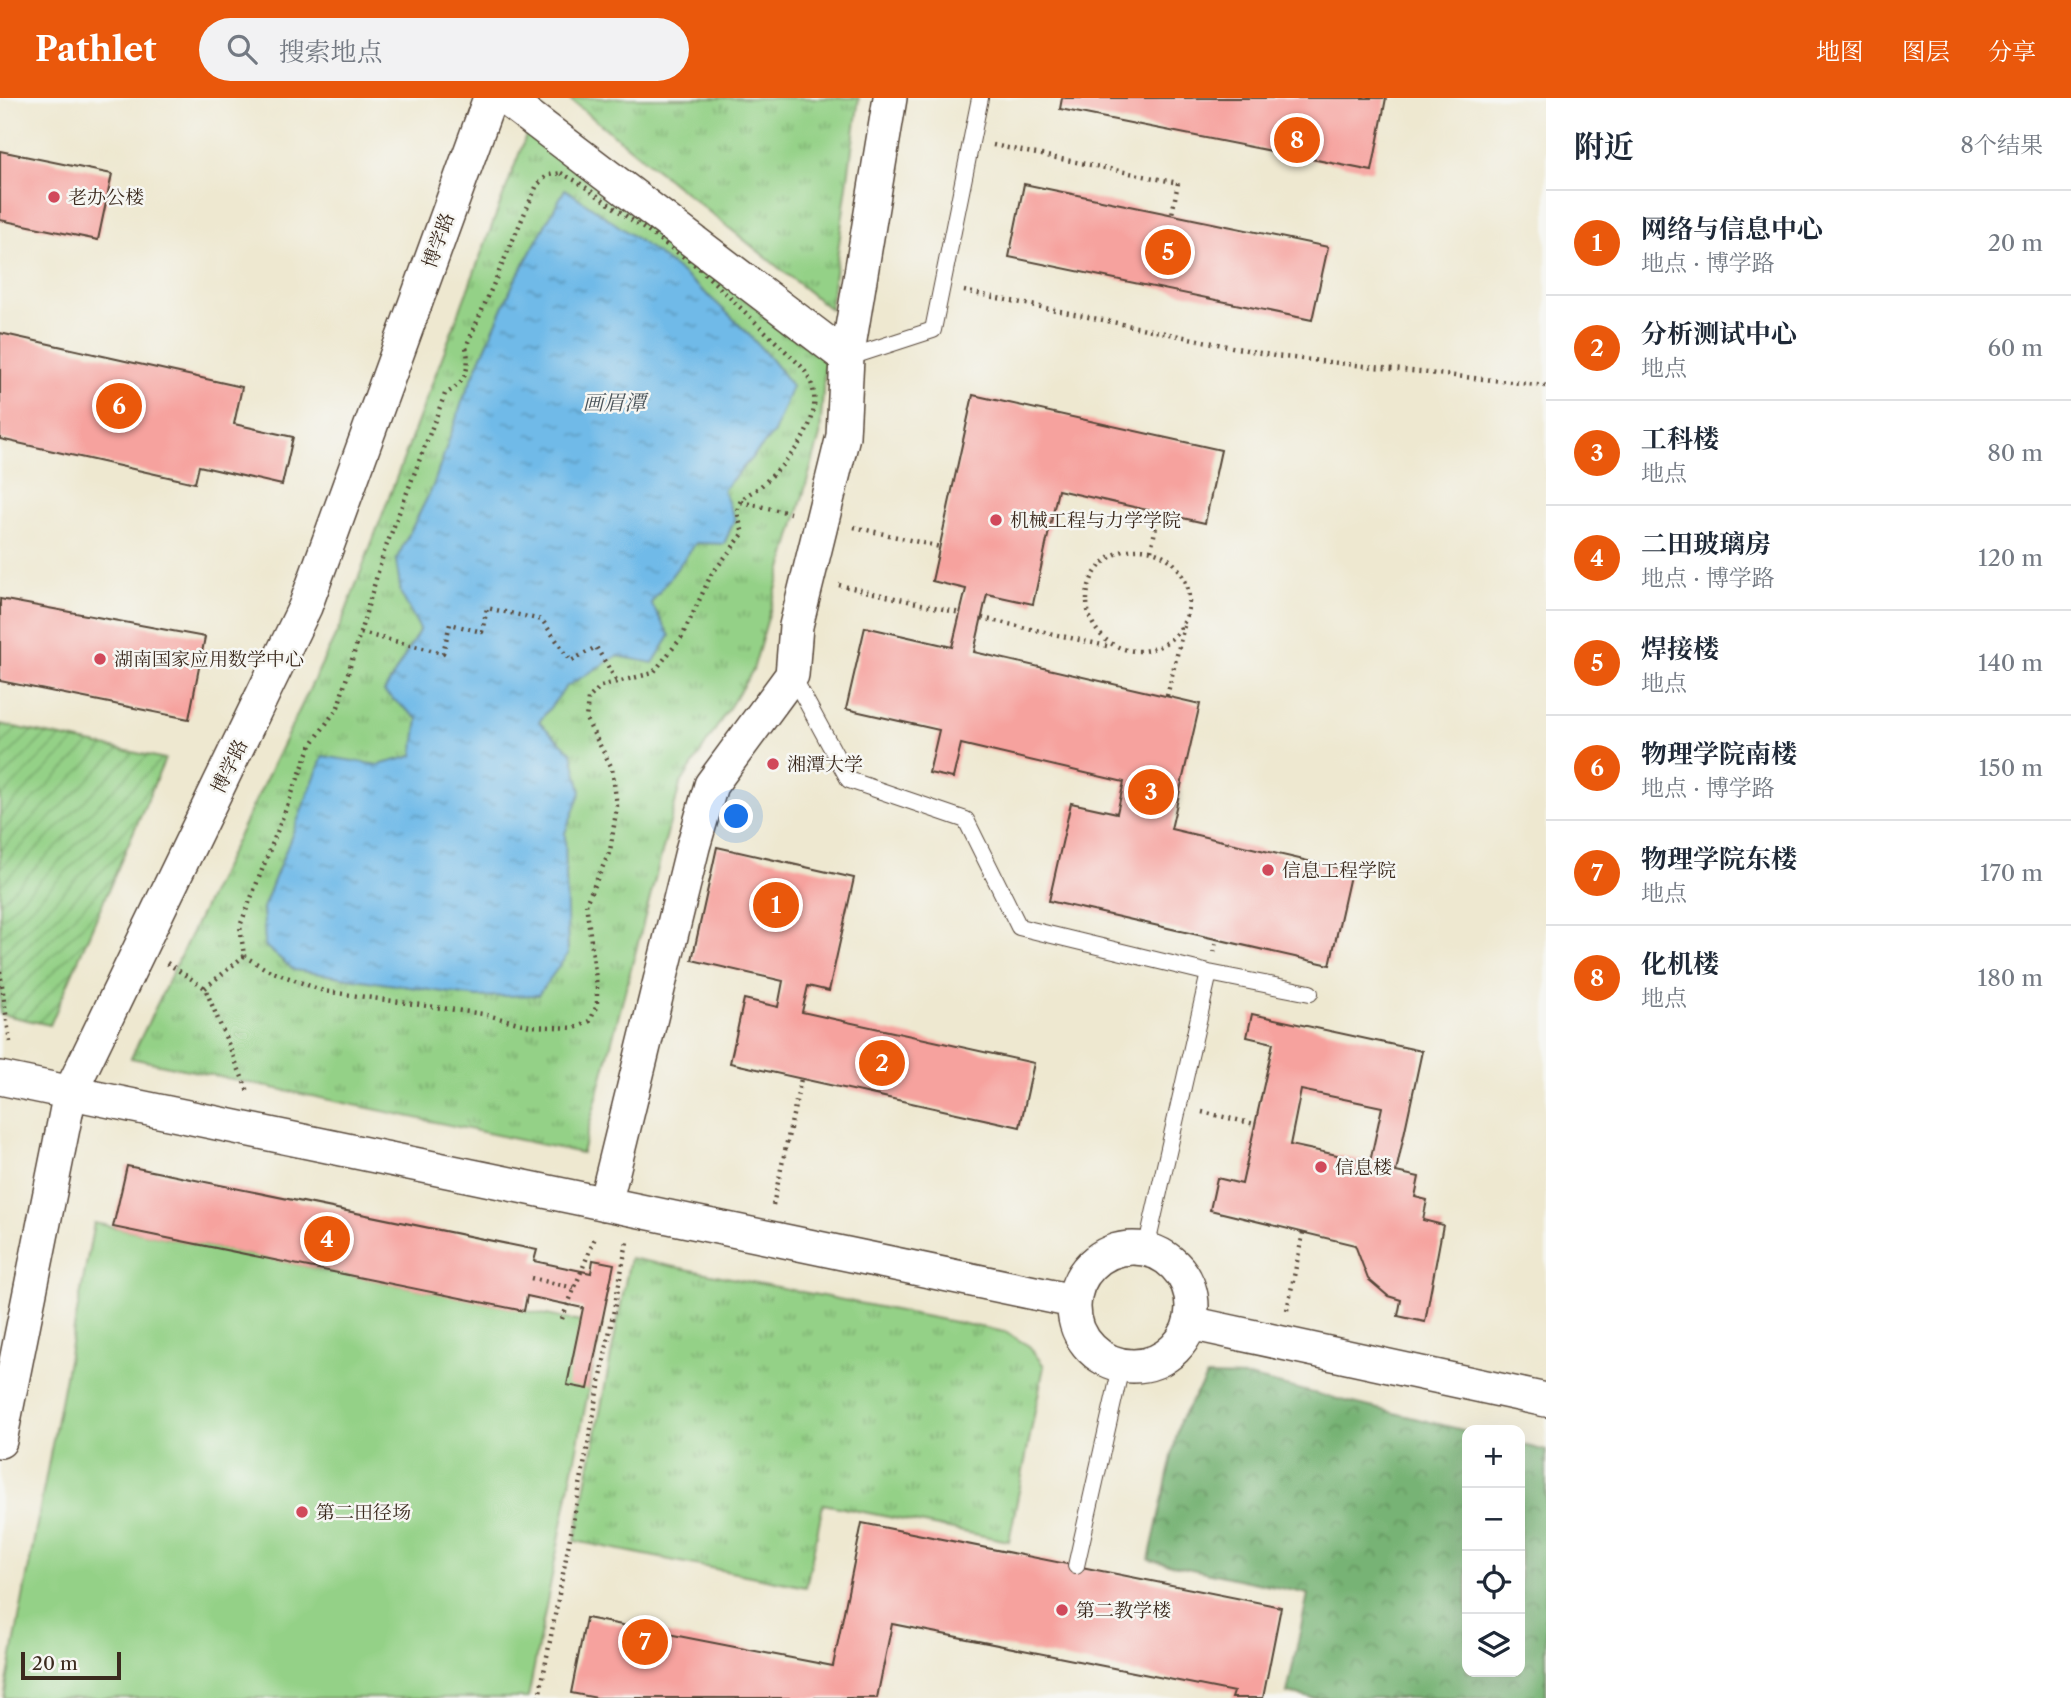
<!DOCTYPE html>
<html lang="zh">
<head>
<meta charset="utf-8">
<style>
  body { margin:0; font-family:"Libre Caslon Text","Noto Serif SC",serif; background:#f2f2f3; color:#1f2937 }
  .controls { position:absolute; right:21px; bottom:21px; display:grid; overflow:hidden; border-radius:14px; box-shadow:0 7px 28px #0002 }
  .controls button { width:63px; height:63px; display:grid; place-items:center; padding:0; border:0; border-bottom:2px solid #e0e1e3; background:#fff; color:#1f2937; font:35px sans-serif }
  .scale { position:absolute; left:21px; bottom:18px; width:100px; box-sizing:border-box; padding-left:7px; border:4px solid #3b2a1e; border-top:0; font-size:19px; line-height:24px; white-space:nowrap; color:#3b2a1e; -webkit-text-stroke:5px #f6f6f2; paint-order:stroke }
  .you { position:absolute; left:737px; top:719px; width:24px; height:24px; margin:-18px; border:5px solid #fff; border-radius:50%; background:#1a73e8; box-shadow:0 0 0 10px #1a73e833 }
  .badge { display:grid; place-items:center; width:46px; height:46px; border-radius:50%; background:#ea580c; color:#fff; font-size:23px; font-weight:700 }
  .pin { position:absolute; translate:-50% -50%; border:4px solid #fff; box-shadow:0 2px 7px #0006 }
  .list { margin:0; padding:0; list-style:none }
  h2 { display:flex; justify-content:space-between; align-items:center; height:91px; margin:0; padding:0 28px; font-size:30px }
  h2 small { font-size:23px; font-weight:400; color:#747a83 }
  .list li { display:grid; grid-template-columns:46px 1fr auto; gap:21px; align-items:center; box-sizing:border-box; height:105px; padding:0 28px; border-top:2px solid #e0e1e3 }
  .list b { display:block; font-size:26px; white-space:nowrap }
  .list p { margin:0; font-size:23px; white-space:nowrap; color:#747a83 }
  .list em { font-size:23px; font-style:normal; color:#747a83 }
  .icon { flex:none; width:38px; height:38px; fill:none; stroke:currentColor; stroke-width:2; stroke-linecap:round; stroke-linejoin:round }
  .map { position:relative; flex:none; width:1546px; height:1600px; overflow:hidden }
  header { display:flex; align-items:center; gap:42px; box-sizing:border-box; height:98px; padding:0 35px; background:#ea580c; color:#fff }
  header strong { font-size:33px }
  nav { display:flex; gap:38px; margin-inline-start:auto; font-size:24px }
  .search { width:490px; height:63px; background:#f2f2f3; display:flex; align-items:center; gap:18px; box-sizing:border-box; padding:0 24px; border-radius:38px; color:#747a83; font-size:26px }
  main { display:flex }
  aside { flex:1; background:#fff }
  .map>svg:first-child { display:block }
  .grass { fill:url(#grass-tufts); stroke:#687e52; stroke-width:2 }
  .forest { fill:url(#forest-crowns); stroke:#596e49; stroke-width:2 }
  .garden { fill:url(#garden-furrows); stroke:#687e52; stroke-width:2 }
  .pitch { fill:#94d187; stroke:#687e52; stroke-width:2 }
  .water { fill:url(#water-ripples); stroke:#557283; stroke-width:2 }
  .building { fill:#f6a29e; fill-rule:evenodd }
  .lines { fill:none; stroke-linecap:round; stroke-linejoin:round }
  .service-casing { stroke:#564639; stroke-width:18 }
  .minor-casing { stroke:#564639; stroke-width:36 }
  .path { stroke:#564639; stroke-width:4.5; stroke-dasharray:2 5; stroke-linecap:butt }
  .service { stroke:#fff; stroke-width:16 }
  .minor { stroke:#fff; stroke-width:33 }
  .poi-dot { fill:#d1495b; stroke:#f6f6f2; stroke-width:2.5 }
  .labels { text-anchor:middle; stroke-width:5; stroke-linejoin:round; paint-order:stroke }
  .poi-label { font-size:19px; fill:#3b2a1e; stroke:#f6f6f2; text-anchor:start }
  .street-label { font-size:19px; fill:#3b2a1e; stroke:#f6f6f2 }
  .water-label { font-size:21px; font-style:italic; fill:#4b555b; stroke:#f6f6f2 }
</style>
</head>
<body>
<header>
<strong>Pathlet</strong>
<div class="search"><svg class="icon" aria-label="search" viewBox="0 0 24 24"><circle cx="10" cy="10" r="6"/><path d="M15 15l6 6"/></svg>搜索地点</div>
<nav><a>地图</a><a>图层</a><a>分享</a></nav>
</header>
<main>
<div class="map">
<svg width="1546" height="1600" viewBox="0 0 1546 1600">
  <defs>
    <pattern id="grass-tufts" width="24" height="20" patternUnits="userSpaceOnUse" patternTransform="scale(1.75)"><rect width="24" height="20" fill="#94d187"/><path d="M3 7l-1-3M5 7V3M7 7l1-3M15 17l-1-3M17 17v-4M19 17l1-3" fill="none" stroke="#7aaa6e"/></pattern>
    <pattern id="forest-crowns" width="20" height="18" patternUnits="userSpaceOnUse" patternTransform="scale(1.75)"><rect width="20" height="18" fill="#77b374"/><path d="M2 6a3 3 0 1 1 6 0M12 15a3 3 0 1 1 6 0" fill="none" stroke="#63925f"/></pattern>
    <pattern id="garden-furrows" width="10" height="10" patternUnits="userSpaceOnUse" patternTransform="scale(1.75)"><rect width="10" height="10" fill="#94d187"/><path d="M-1 1l2-2M0 10L10 0M9 11l2-2" fill="none" stroke="#7aaa6e"/></pattern>
    <pattern id="water-ripples" width="26" height="14" patternUnits="userSpaceOnUse" patternTransform="scale(1.75)"><rect width="26" height="14" fill="#6fbae8"/><path d="M2 4q2-2 4 0t4 0M15 11q2-2 4 0t4 0" fill="none" stroke="#5c97bb"/></pattern>
  </defs>
  <rect width="100%" height="100%" fill="#f6f6f2"/>
  <filter id="ink" filterUnits="userSpaceOnUse"><feTurbulence type="fractalNoise" baseFrequency=".0143" numOctaves="2"/><feDisplacementMap in="SourceGraphic" scale="14" xChannelSelector="R" yChannelSelector="G"/><feConvolveMatrix kernelMatrix="1 2 1 2 8 2 1 2 1" color-interpolation-filters="sRGB"/></filter>
  <filter id="wash" filterUnits="userSpaceOnUse"><feTurbulence type="fractalNoise" baseFrequency=".00686" numOctaves="4" result="noise"/><feDisplacementMap in="SourceGraphic" scale="28" xChannelSelector="R" yChannelSelector="G"/><feGaussianBlur stdDeviation="1.57" result="paint"/><feColorMatrix in="noise" values="0 0 0 0 0 0 0 0 0 0 0 0 0 0 0 0 0 1.4 0 .05"/><feComposite in="paint" operator="in"/></filter>
  <g filter="url(#wash)">
    <rect width="100%" height="100%" fill="#eee8d0"/>
    <path class="grass" d="M568 0H859L830 211Z
      M527 35 825 263 820 338 753 572 680 687 582 1055 131 960 341 526Z
      M630 1160 1005 1234 1029 1248 1044 1268 1009 1443 823 1406 806 1489 575 1443Z"/>
    <path class="forest" d="M1207 1278 1249 1279 1467 1333V1574H1520V1346L1546 1353V1600H1312L1287 1595 1308 1496 1149 1462 1180 1322Z"/>
    <path class="garden" d="M0 626 165 661 50 927 0 916Z"/>
    <path class="pitch" d="M94 1125 601 1228 528 1600H4Z"/>
    <path class="water" d="M565 91C651 149 730 204 792 288L774 335 723 392 735 421 724 446 696 445 651 505 670 538 653 565 617 558 566 589 539 624 572 655 581 694 565 735 568 856 538 897 477 899 294 872 265 848 263 810 323 658 378 667 413 658 418 621 384 594 420 531 401 496 396 462 433 388 463 301 514 184Z"/>
    <g id="blocks">
      <path class="building" d="M1062 0H1386L1372 73 1060 11Z
        M0 53 112 76 98 142 0 122Z
        M1024 86 1328 149 1312 222 1009 159Z
        M0 235 242 289 234 326 293 339 282 387 199 368 195 385 0 341Z
        M973 297 1221 352 1205 425 1058 392 1033 506 987 496 974 554 1200 606 1171 731 1351 773 1330 867 1049 803 1071 705 1117 715 1124 684 961 646 953 680 929 675 939 632 846 611 865 529 952 549 966 491 932 483Z
        M0 501 205 539 189 621 0 583Z
        M717 749 854 780 829 893 808 888 802 914 1034 965 1020 1029 730 965 744 901 778 909 783 883 692 862Z
        M1252 916 1422 953 1396 1074 1419 1079 1415 1099 1427 1102 1423 1122 1443 1127 1425 1224 1398 1218 1401 1202 1388 1198 1368 1181 1355 1147 1210 1112 1217 1080 1242 1086 1273 945 1247 939ZM1301 992 1382 1009 1370 1064 1290 1047Z
        M127 1068 537 1152 534 1163 591 1175 593 1162 614 1166 588 1291 567 1287 583 1210 527 1198 524 1213 113 1129Z
        M862 1425 1281 1509 1263 1600H1232L1234 1594 892 1526 877 1600H597L571 1595 586 1520 833 1568Z"/>
    </g>
  </g>
  <g filter="url(#ink)">
    <use href="#blocks" fill-opacity="0" stroke="#564639" stroke-width="2"/>
    <g class="lines">
      <g class="service-casing">
        <path id="service" d="M847 260 933 232 980 0
          M792 577 849 682 966 722 1019 829 1209 875 1310 895
          M1146 1151 1209 875
          M1076 1468 1121 1269"/>
      </g>
      <g class="minor-casing">
        <path id="minor" d="M505 0 847 260 843 338 796 528 792 577 711 687 693 749 605 1106
          M847 260 890 0
          M0 980 1073 1203
          M1074 1209a59 59 0 1 1 118 0a59 59 0 1 1-118 0Z
          M1190 1225 1546 1302
          M0 1343 70 995 305 509 490 0"/>
      </g>
      <path class="path" d="M993 47 1178 85 1172 116
        M561 75 578 84 698 169 801 268C836 310 795 357 762 387 754 394 741 398 738 409 737 417 741 428 743 436L711 477 682 539 653 575 601 588 588 601 586 621 612 670 617 708 610 753 586 805 597 889V907L590 923 575 930 530 928 483 916 323 893 266 871 244 858 240 828 311 647 338 609 384 454 445 296C465 285 471 271 466 249L537 87 548 77Z
        M964 193 1275 258 1546 288
        M741 404 790 415
        M854 429 940 449
        M1087 502a51 51 0 1 1 102 0a51 51 0 1 1-102 0Z
        M1151 452 1159 414
        M839 487 960 515
        M982 520 1111 549
        M361 535 443 555 450 526 482 534 487 510 542 522 571 563 596 549 618 585
        M1167 598 1184 528
        M1214 854 1216 841
        M167 865 205 890 249 996
        M0 873 10 944
        M205 890 244 858
        M1202 1014 1255 1026
        M773 1107 801 981
        M531 1180 574 1190
        M1287 1212 1303 1135
        M562 1221 596 1137
        M539 1600 627 1144"/>
      <use href="#service" class="service"/>
      <use href="#minor" class="minor"/>
    </g>
  </g>
  <g class="poi-dot">
    <circle cx="54" cy="99" r="7"/>
    <circle cx="996" cy="422" r="7"/>
    <circle cx="100" cy="561" r="7"/>
    <circle cx="773" cy="666" r="7"/>
    <circle cx="1268" cy="772" r="7"/>
    <circle cx="1321" cy="1069" r="7"/>
    <circle cx="302" cy="1414" r="7"/>
    <circle cx="1062" cy="1512" r="7"/>
  </g>
  <g class="labels">
    <g class="poi-label">
      <text x="68" y="106">老办公楼</text>
      <text x="1010" y="429">机械工程与力学学院</text>
      <text x="114" y="568">湖南国家应用数学中心</text>
      <text x="787" y="673">湘潭大学</text>
      <text x="1282" y="779">信息工程学院</text>
      <text x="1335" y="1076">信息楼</text>
      <text x="316" y="1421">第二田径场</text>
      <text x="1076" y="1519">第二教学楼</text>
    </g>
    <g class="street-label">
      <text transform="translate(438 142) rotate(-70)" y="7">博学路</text>
      <text transform="translate(229 668) rotate(-64)" y="7">博学路</text>
    </g>
    <g class="water-label">
      <text x="614" y="312">画眉潭</text>
    </g>
  </g>
</svg>
<div class="controls">
<button>+</button>
<button>−</button>
<button><svg class="icon" aria-label="locate" viewBox="0 0 24 24"><circle cx="12" cy="12" r="6"/><path d="M12 2v4M12 18v4M2 12h4M18 12h4"/></svg></button>
<button><svg class="icon" aria-label="layers" viewBox="0 0 24 24"><path d="M12 4l9 5-9 5-9-5zM3 14l9 5 9-5"/></svg></button>
</div>
<div class="scale">20 m</div>
<div class="you"></div>
<div class="pin badge" style="left:776px;top:807px">1</div>
<div class="pin badge" style="left:882px;top:965px">2</div>
<div class="pin badge" style="left:1151px;top:694px">3</div>
<div class="pin badge" style="left:327px;top:1141px">4</div>
<div class="pin badge" style="left:1168px;top:154px">5</div>
<div class="pin badge" style="left:119px;top:308px">6</div>
<div class="pin badge" style="left:645px;top:1544px">7</div>
<div class="pin badge" style="left:1297px;top:42px">8</div>
</div>
<aside>
<h2>附近<small>8个结果</small></h2>
<ul class="list">
<li><span class="badge">1</span><div><b>网络与信息中心</b><p>地点 · 博学路</p></div><em>20 m</em></li>
<li><span class="badge">2</span><div><b>分析测试中心</b><p>地点</p></div><em>60 m</em></li>
<li><span class="badge">3</span><div><b>工科楼</b><p>地点</p></div><em>80 m</em></li>
<li><span class="badge">4</span><div><b>二田玻璃房</b><p>地点 · 博学路</p></div><em>120 m</em></li>
<li><span class="badge">5</span><div><b>焊接楼</b><p>地点</p></div><em>140 m</em></li>
<li><span class="badge">6</span><div><b>物理学院南楼</b><p>地点 · 博学路</p></div><em>150 m</em></li>
<li><span class="badge">7</span><div><b>物理学院东楼</b><p>地点</p></div><em>170 m</em></li>
<li><span class="badge">8</span><div><b>化机楼</b><p>地点</p></div><em>180 m</em></li>
</ul>
</aside>
</main>
</body>
</html>
